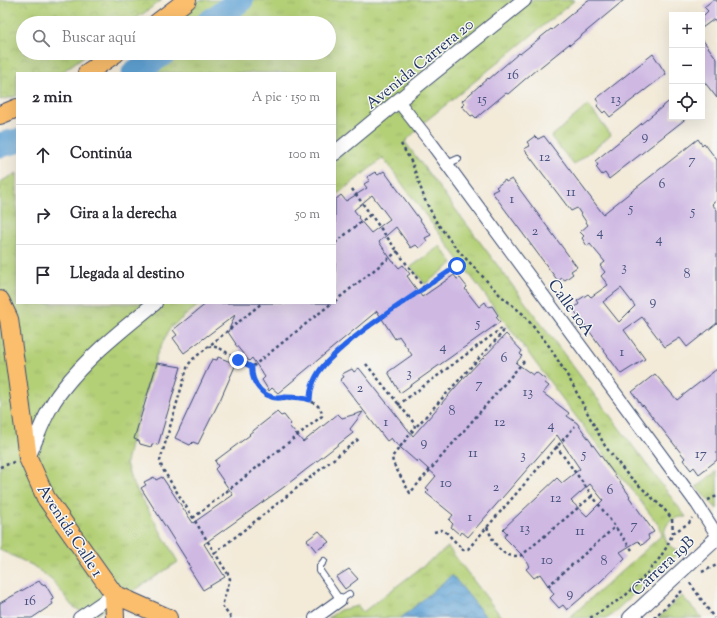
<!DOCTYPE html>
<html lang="es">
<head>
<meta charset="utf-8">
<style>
  body { margin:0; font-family:"Sorts Mill Goudy",serif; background:#f2f2f3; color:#2b2b33 }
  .controls { position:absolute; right:12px; top:12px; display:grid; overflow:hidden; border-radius:0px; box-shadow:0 4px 16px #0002 }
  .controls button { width:36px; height:36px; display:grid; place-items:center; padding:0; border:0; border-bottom:1px solid #e1e1e2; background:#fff; color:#2b2b33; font:20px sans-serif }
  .stop { position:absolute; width:12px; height:12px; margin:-9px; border:3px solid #2563eb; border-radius:50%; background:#fff }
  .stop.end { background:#2563eb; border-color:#fff; box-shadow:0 1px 4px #0008 }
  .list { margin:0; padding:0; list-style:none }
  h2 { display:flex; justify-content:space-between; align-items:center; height:52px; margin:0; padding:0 16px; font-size:17px }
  h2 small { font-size:13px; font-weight:400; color:#7c7c81 }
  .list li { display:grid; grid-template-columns:26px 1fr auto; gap:12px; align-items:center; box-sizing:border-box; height:60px; padding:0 16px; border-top:1px solid #e1e1e2 }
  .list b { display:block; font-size:15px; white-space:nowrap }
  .list em { font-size:13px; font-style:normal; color:#7c7c81 }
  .icon { flex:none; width:22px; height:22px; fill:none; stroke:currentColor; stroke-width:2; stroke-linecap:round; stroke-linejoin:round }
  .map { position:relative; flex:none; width:717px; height:618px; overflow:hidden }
  .search { position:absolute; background:#fff; box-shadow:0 4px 16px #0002; left:16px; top:16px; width:320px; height:44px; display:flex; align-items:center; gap:10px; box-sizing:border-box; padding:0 14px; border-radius:22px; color:#7c7c81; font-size:15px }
  .panel { position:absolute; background:#fff; box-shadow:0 4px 16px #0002; left:16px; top:72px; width:320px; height:232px; border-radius:0px }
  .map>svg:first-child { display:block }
  .grass { fill:url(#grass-tufts); stroke:#68806a }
  .park { fill:url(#park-crowns); stroke:#68806a }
  .pitch { fill:#b4d077; stroke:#68806a }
  .water { fill:url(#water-waves); stroke:#3e699a }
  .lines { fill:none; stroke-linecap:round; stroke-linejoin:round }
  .river { stroke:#61a3d5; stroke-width:25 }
  .building { fill:#cfb9e3; fill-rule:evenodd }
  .service-casing { stroke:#3b4b70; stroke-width:8 }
  .minor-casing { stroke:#3b4b70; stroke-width:14 }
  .tertiary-casing { stroke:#3b4b70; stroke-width:16 }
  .primary-casing { stroke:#3b4b70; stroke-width:20 }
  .path { stroke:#3b4b70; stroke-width:2.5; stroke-dasharray:3 3; stroke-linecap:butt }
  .service { stroke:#fff; stroke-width:6 }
  .minor { stroke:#fff; stroke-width:12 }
  .tertiary { stroke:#fff; stroke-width:14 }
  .primary { stroke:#fabe6d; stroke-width:18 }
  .route { stroke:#2563eb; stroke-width:5 }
  .labels { text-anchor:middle; stroke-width:3; stroke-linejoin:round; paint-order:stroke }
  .number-label { font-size:14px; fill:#48527f }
  .street-label { font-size:16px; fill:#1b2f5e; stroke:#f6f6f2 }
</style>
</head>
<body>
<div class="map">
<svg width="717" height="618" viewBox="0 0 717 618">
  <defs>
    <pattern id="grass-tufts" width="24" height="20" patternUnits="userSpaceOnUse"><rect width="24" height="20" fill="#b4d077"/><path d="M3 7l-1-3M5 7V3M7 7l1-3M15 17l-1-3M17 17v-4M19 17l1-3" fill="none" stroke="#9ab369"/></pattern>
    <pattern id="park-crowns" width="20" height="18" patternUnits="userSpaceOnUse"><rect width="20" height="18" fill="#b4d077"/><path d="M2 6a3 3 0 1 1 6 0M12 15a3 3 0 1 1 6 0" fill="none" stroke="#9ab369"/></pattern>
    <pattern id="water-waves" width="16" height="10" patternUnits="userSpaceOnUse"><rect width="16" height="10" fill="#61a3d5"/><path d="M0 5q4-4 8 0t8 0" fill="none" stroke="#4f85b0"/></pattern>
  </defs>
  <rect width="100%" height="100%" fill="#f6f6f2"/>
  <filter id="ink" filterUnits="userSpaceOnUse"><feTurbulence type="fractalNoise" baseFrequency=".025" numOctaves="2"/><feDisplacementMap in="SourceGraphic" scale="8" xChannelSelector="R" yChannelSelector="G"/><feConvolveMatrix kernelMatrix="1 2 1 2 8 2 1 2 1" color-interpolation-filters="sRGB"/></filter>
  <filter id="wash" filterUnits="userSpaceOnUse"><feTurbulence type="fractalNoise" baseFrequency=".012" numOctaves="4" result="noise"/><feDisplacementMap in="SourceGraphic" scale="16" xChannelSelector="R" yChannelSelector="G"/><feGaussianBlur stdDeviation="0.9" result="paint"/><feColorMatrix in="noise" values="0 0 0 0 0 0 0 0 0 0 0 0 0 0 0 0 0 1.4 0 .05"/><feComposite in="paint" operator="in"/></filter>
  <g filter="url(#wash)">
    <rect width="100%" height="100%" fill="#f3ead8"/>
    <path class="grass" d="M198 0H575L427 120 405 142 686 517C661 515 656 545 680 551L608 618H569L662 535 660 527 555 389 383 158 335 196V73H129L148 53H329V23H176Z
      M588 105 611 135 574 165 551 137Z
      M17 173V303H201L170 328 157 354 130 444 126 463 131 480 178 562 92 618 72 606 53 581 32 565 0 550V182Z
      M717 471V509L696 487Z
      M448 547 502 618H328L340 610 358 606 363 612Z
      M682 596 702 618H658L679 598Z"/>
    <path class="park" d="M0 0H162L130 23H23V53H88L61 73H17V96L0 100Z"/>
    <path class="pitch" d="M440 246 453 263 425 284 411 267Z"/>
    <path class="water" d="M452 575 487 618H401Z"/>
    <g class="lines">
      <path class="river" d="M208 23 241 0
        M134 73 164 53
        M0 145 17 141"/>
    </g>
    <g id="blocks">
      <path class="building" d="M588 0H624L570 45 569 44 538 69V68L508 94 506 93 476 118 473 115 471 116 462 106 464 104 462 101 488 78 489 79 519 53 520 54 551 29 552 30Z
        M713 0H717V23L714 19 702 28V17L708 11 704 7Z
        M702 39 717 59V98L702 79Z
        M653 54 666 74 610 117 605 111 603 113 597 106 599 103 596 99Z
        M672 99V116L670 117H688L609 179 605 173 602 175 596 167 598 165 595 161Z
        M535 136 538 139 544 136 603 214 698 139 702 145 704 143 717 160V200L712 204 717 210V323L687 347 680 338 665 347 642 317 624 330 645 359 621 374 573 309 579 304 577 301 588 294 591 297 608 285 601 276 605 272 600 266 605 262 590 244 587 246 582 238 584 236 580 232 588 225 577 208 571 211 524 149 530 146 527 142ZM621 288 635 306 619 322 603 302Z
        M384 171 431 235 425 238 427 241 419 248 416 245 411 248 396 227 379 242 393 262H394L399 268 403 265 410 274 407 276 422 297 454 275 457 279 460 278 467 287 465 289 479 307 485 302 488 307 492 306 498 315 496 317 500 322 400 393 388 372 412 355 399 336 395 339 377 311 278 393 272 388 269 391 262 380 265 377 252 358 249 361 235 344H236L228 332 235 315 184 353 173 338 177 335 173 330 207 303H335V200L341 195 346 201 367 188 364 184 369 181 367 177 375 172 378 175ZM372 195 390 219 371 233 358 218 359 217 354 210Z
        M512 179 577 267 571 271 573 274 565 280 562 278 558 281 492 192 498 189 496 187 505 180 506 182Z
        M506 334 522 351 520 354 522 356 516 363 533 375 536 372 546 380 545 383 549 386 543 393 569 413 567 416 577 423 630 496 629 497 654 532 648 535 649 539 642 545 638 541 620 552 625 558 600 582 567 610 563 605 559 608 550 598 554 594 540 574 534 578 526 569 530 566 521 554 504 537 507 533 503 529 557 478 562 483 580 469 557 435 468 537 462 532 460 535 451 527 453 524 449 520 453 515 426 493 429 490 426 488 436 476 418 460 417 462 394 442 391 438 387 441 340 380 344 377 342 374 352 369 354 372 359 368 413 436 461 381ZM590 484 603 500 587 516 571 501Z
        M218 357 236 364 221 398 198 444 193 442 190 445 175 438 212 359 217 360Z
        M157 363 181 367 158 445 152 444 151 447 140 444 139 441 134 439Z
        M717 369V460L699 474 694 467 691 470 683 460 685 458 643 405 642 406 632 392 655 374 677 400Z
        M277 412 281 416 284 415 291 424 289 426 303 442 338 414 342 418 363 412 350 429 353 433 284 487 204 544 225 577 203 590 189 568 191 567 141 488 146 485 144 482 154 477 156 480 162 477 193 523 233 495 215 469 218 466 215 461 250 435 249 434Z
        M319 531 329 542 316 551 307 540Z
        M349 569 358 579 345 589 336 577Z
        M39 581 42 585 45 584 54 599 51 600 53 604 32 618H0V603Z"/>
    </g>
  </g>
  <g filter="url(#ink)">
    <use href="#blocks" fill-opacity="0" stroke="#3b4b70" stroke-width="1"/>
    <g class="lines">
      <g class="service-casing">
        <path id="service" d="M447 164 458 159
          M324 561 320 566V571L340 600 349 594"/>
      </g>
      <g class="minor-casing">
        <path id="minor" d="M398 101 432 144 697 504 717 535
          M79 618 114 594
          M315 618 340 600"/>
      </g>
      <g class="tertiary-casing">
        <path id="tertiary" d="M335 153 398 101 524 0
          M28 458C38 435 46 410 62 390 88 356 122 330 155 303
          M630 618 717 538"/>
      </g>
      <g class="primary-casing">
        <path id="primary" d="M157 23 187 0
          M87 73 116 53
          M0 115 17 108
          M0 300 9 319 28 458 46 498 114 594 168 618
          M114 594 115 618"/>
      </g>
      <path class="path" d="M401 144 412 163 425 200 437 223 456 248 500 295 523 314 549 346 570 380 605 446 626 473 664 509 672 519 673 533 666 548 659 559 642 579 625 596 590 618
        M352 189 424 288
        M335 243 371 214
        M335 301 398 251
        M208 347C221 345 227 354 237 360 242 363 247 365 252 367
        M366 364 414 423 415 428 392 457 393 463 410 493 525 360
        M310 400C310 387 316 374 325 364 344 343 370 326 394 309 415 295 436 281 457 266
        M398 405 502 328 503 332 415 428
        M556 446 632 550
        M0 467 14 462
        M708 500 717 496
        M193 518 322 416C322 410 319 406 314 403 301 394 288 400 274 398 260 396 251 380 252 367L332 303
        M487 527C494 543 501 560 522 555L592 496
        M434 532 442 530 447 533 463 550 468 549 575 426
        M673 533 689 523 692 518
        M215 553 360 438
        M702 572 717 565
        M690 583 714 618
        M548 586 615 527
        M231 618 222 606 230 579 228 574 162 468 160 461 188 365 193 359 262 303
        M654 618 684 589"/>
      <use href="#service" class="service"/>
      <use href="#minor" class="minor"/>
      <use href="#tertiary" class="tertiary"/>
      <use href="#primary" class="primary"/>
    </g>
  </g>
  <g class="lines" filter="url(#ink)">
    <path class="route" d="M238 360 252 367C251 380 259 393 272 397 276 399 280 398 285 397 293 397 302 397 310 400 310 387 316 374 325 364 340 348 358 334 376 321 403 302 430 284 457 266"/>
  </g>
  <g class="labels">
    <g class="number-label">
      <text x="513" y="79">16</text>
      <text x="482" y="103">15</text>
      <text x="616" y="103">13</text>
      <text x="645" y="140">9</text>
      <text x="545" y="161">12</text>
      <text x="692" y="164">7</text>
      <text x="662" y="188">6</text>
      <text x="571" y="196">11</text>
      <text x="512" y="203">1</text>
      <text x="631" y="212">5</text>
      <text x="693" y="215">5</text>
      <text x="535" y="235">2</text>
      <text x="600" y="236">4</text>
      <text x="659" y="243">4</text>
      <text x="624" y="271">3</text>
      <text x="687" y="278">8</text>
      <text x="653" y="305">9</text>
      <text x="478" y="327">5</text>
      <text x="443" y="351">4</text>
      <text x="622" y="356">1</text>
      <text x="504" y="362">6</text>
      <text x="409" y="377">3</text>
      <text x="479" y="388">7</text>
      <text x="360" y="392">2</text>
      <text x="528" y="396">13</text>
      <text x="452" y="415">8</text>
      <text x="386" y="426">1</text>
      <text x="500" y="426">12</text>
      <text x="551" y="429">4</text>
      <text x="424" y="446">9</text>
      <text x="473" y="457">11</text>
      <text x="584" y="458">5</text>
      <text x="701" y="458">17</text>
      <text x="523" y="459">3</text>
      <text x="446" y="487">10</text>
      <text x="496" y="491">2</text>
      <text x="610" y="494">6</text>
      <text x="556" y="502">12</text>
      <text x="470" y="521">1</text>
      <text x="634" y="529">7</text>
      <text x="525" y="532">13</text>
      <text x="580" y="535">11</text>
      <text x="547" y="564">10</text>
      <text x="604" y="565">8</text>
      <text x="570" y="597">9</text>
      <text x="30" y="605">16</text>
    </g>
    <g class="street-label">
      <text transform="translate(419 63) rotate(-39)" y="6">Avenida Carrera 20</text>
      <text transform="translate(572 307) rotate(54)" y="6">Calle 10A</text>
      <text transform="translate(71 530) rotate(57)" y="6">Avenida Calle 1</text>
      <text transform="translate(662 565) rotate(-43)" y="6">Carrera 19B</text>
    </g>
  </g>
</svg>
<div class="controls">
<button>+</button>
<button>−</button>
<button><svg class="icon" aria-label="locate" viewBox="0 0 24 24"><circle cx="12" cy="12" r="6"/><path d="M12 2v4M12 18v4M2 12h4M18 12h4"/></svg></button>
</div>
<div class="stop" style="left:457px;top:266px"></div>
<div class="stop end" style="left:238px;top:360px"></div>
<div class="search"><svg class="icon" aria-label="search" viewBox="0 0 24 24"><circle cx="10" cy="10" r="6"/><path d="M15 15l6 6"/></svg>Buscar aquí</div>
<section class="panel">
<h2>2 min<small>A pie · 150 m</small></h2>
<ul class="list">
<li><svg class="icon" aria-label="ahead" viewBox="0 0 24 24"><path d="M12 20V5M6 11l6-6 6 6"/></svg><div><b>Continúa</b></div><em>100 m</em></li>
<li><svg class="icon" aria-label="right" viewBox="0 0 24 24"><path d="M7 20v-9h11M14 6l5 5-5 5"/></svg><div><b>Gira a la derecha</b></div><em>50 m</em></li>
<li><svg class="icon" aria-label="arrive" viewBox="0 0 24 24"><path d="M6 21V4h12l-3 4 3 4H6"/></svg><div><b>Llegada al destino</b></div></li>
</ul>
</section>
</div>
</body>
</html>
